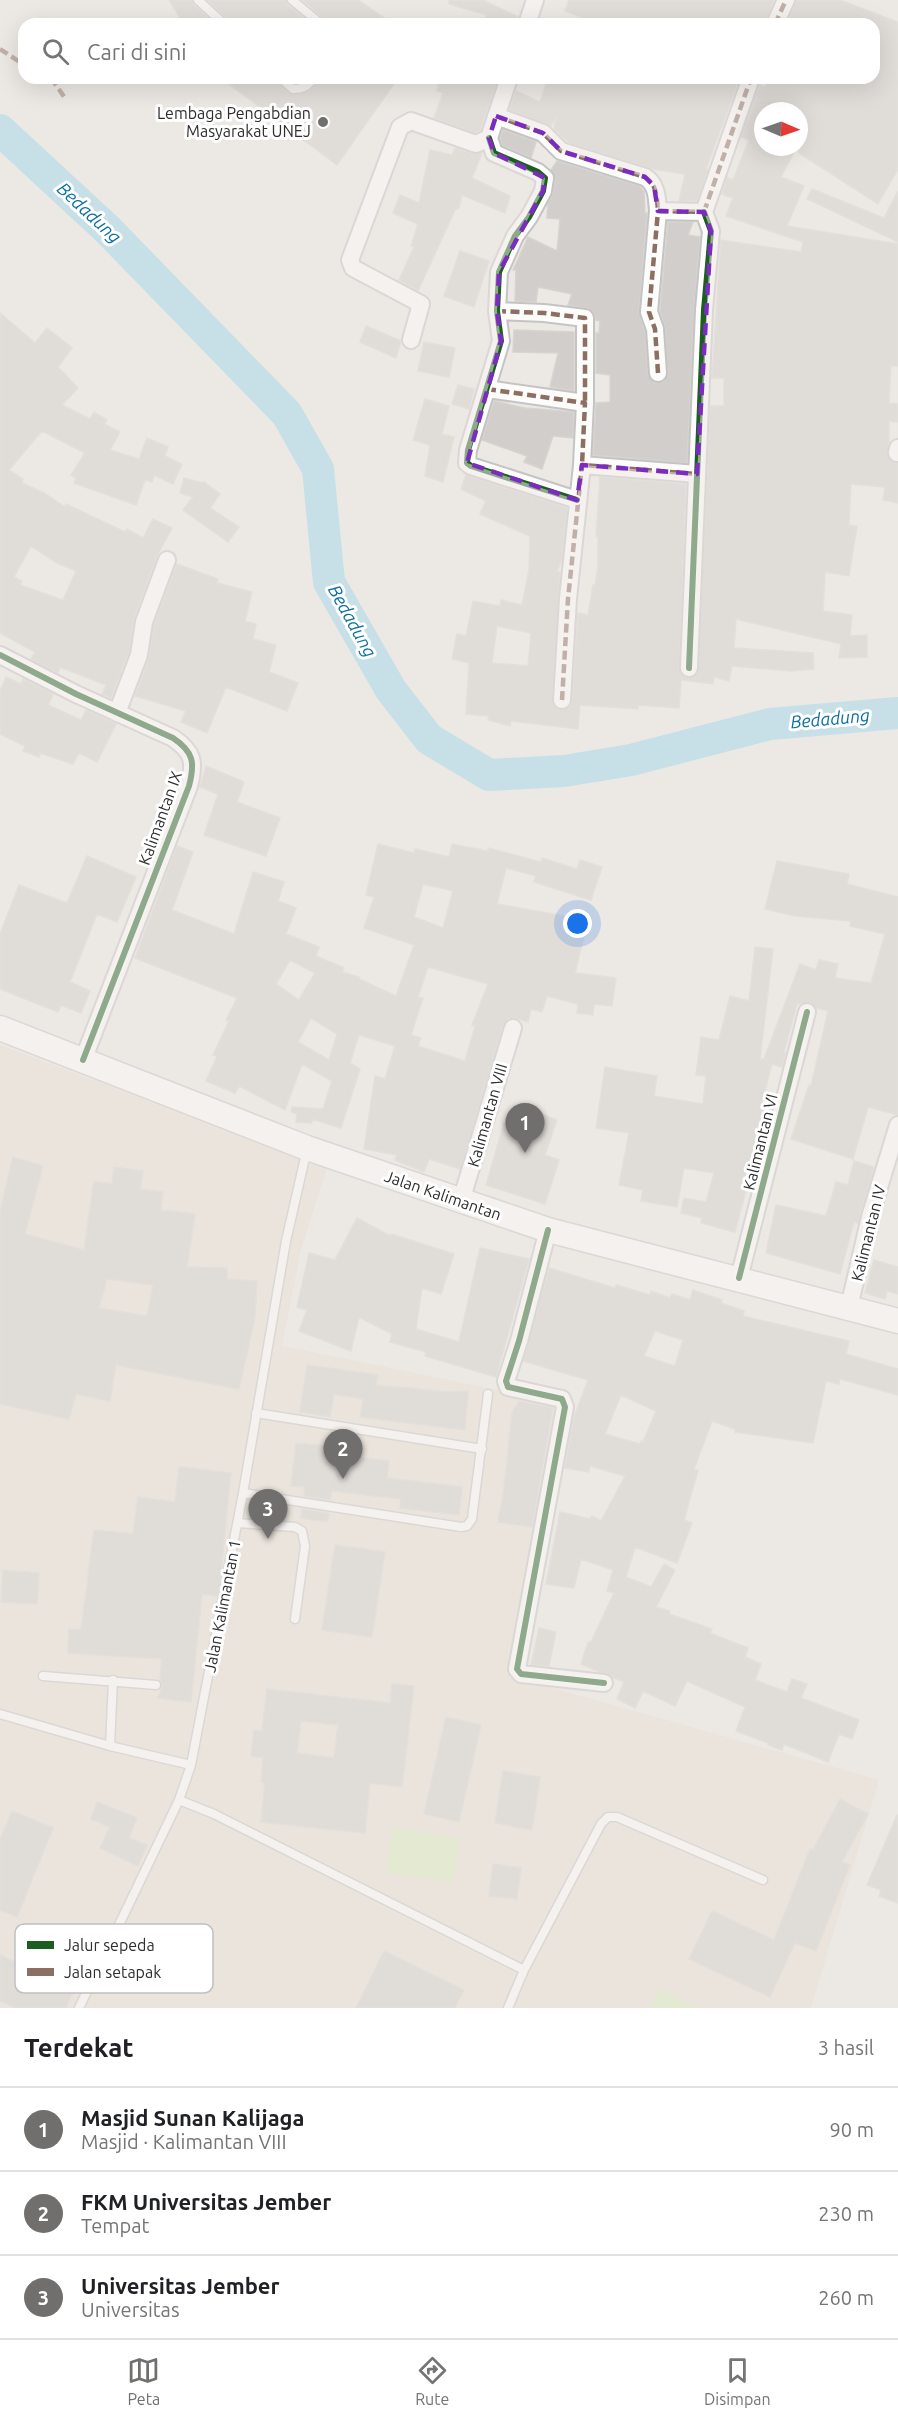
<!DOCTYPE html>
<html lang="id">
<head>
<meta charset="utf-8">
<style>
  body { margin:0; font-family:Ubuntu,sans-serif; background:#f6f6f6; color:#202124 }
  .compass { position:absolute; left:754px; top:102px; width:54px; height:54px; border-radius:50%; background:#fff; box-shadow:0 6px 24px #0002; rotate:92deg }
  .you { position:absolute; left:578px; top:924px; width:21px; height:21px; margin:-15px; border:4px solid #fff; border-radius:50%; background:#1a73e8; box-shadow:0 0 0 9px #1a73e833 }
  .badge { display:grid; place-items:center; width:39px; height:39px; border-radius:50%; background:#706f6e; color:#fff; font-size:20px; font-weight:700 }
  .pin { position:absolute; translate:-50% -50px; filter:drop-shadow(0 2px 3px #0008) }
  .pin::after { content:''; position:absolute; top:32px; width:21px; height:18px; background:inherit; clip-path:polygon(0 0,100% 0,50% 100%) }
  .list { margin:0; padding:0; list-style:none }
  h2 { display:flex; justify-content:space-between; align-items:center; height:78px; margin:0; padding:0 24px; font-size:26px }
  h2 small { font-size:20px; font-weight:400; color:#757577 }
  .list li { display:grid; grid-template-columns:39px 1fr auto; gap:18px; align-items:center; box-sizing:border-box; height:84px; padding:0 24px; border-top:2px solid #e0e0e0 }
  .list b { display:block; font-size:22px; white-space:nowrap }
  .list p { margin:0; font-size:20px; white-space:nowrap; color:#757577 }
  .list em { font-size:20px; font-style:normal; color:#757577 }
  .icon { flex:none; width:33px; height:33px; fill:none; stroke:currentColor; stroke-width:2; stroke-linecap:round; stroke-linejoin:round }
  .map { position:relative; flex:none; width:898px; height:2008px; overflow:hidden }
  .search { position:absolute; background:#fff; box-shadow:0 6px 24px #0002; left:18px; right:18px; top:18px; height:66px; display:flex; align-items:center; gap:15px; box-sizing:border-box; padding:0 21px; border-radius:18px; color:#757577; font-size:22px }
  .sheet { height:330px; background:#fff }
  nav { display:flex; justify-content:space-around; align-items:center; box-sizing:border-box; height:84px; border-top:2px solid #e0e0e0; background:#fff; font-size:16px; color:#757577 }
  nav a { display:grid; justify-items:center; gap:3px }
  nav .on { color:#706f6e }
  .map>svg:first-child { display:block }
  .education { fill:#e6e0d3 }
  .pitch { fill:#d9eabb }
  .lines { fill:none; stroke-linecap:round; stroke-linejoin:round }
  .river { stroke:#99d6ec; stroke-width:32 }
  .building { fill:#d1cecb; stroke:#d7d4d0; stroke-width:1.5; fill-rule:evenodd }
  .lane-casing { stroke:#c5c4c5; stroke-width:11 }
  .street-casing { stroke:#c5c4c5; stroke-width:20 }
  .secondary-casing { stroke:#c5c4c5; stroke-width:27 }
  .lane { stroke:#fcfcfb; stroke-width:8 }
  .street { stroke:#fcfcfb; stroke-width:16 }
  .secondary { stroke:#fcfcfb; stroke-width:24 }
  .quiet { stroke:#8d6e63; stroke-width:4.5; stroke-dasharray:9 4.5; stroke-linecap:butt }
  .cycleway-casing { stroke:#fff; stroke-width:10 }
  .cycleway { stroke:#1b5e20; stroke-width:6 }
  .marked { fill:none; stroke:#7b2cbf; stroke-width:4.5; stroke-dasharray:12 8; stroke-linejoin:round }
  .poi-dot { fill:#706f6e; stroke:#fff; stroke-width:2 }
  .labels { text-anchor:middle; stroke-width:6; stroke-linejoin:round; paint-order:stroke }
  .poi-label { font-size:16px; fill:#2e2e2e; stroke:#fff; text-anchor:end }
  .street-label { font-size:16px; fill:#2e2e2e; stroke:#fff }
  .water-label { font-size:18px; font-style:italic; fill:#0d6fa3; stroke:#fff }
  .key { fill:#fff; stroke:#c0c0c0; stroke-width:1.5 }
  .key-label { font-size:16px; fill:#2e2e2e }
</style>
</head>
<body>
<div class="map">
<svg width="898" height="2008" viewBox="0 0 898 2008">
  <rect width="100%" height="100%" fill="#ece8e4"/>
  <path class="education" d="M0 1045 327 1167 300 1253 282 1346 561 1403 510 1676 879 1780 811 2008H0Z"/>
  <path class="pitch" d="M393 1828 460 1839 453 1883 387 1873Z
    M659 1990 697 2008H651Z"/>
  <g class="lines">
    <path class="river" d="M0 130 108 230 287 414 318 469 329 582 391 690 429 739 489 775 564 771 631 760 770 724 898 713"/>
  </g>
  <path class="building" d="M169 0H192L194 5 215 24H184Z
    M207 0H286L288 5 311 24H230L228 19Z
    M302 0H358L393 24H327L325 19Z
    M449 0H483L518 17 517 24H483L487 15 449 4Z
    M569 0H774L765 24H600L565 11Z
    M796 0H840L898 22V169L878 204 799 153V111H763V147H783L794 152 781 177 804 186 787 226 898 244V366H891L889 403 898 404V422L889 421V443L887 452 890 460 898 463V503L883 500 885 487 851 484 849 525 857 526 849 576 825 572 823 611 852 615 850 636 867 635V657L839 658 841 644 736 619 734 648 813 653 814 669 791 671 732 666 729 681 714 677 713 684 681 680 679 708 638 705V709L580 705 578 729 511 721 510 726 488 720 489 716 466 714 469 663 452 659 457 634 466 636 473 601 500 606 501 600 522 605 529 570 530 536 480 514 486 501 461 489 466 475 567 508 562 559 557 571 560 572 552 699 556 708 562 710 570 706 572 701 578 613 588 615 593 585H595L598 567V537L596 536 600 477 686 484 679 668 680 673 688 678 698 673 710 406H724V378H712L721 240 801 252 803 242 726 216 733 198 722 194 727 177 733 180 749 140 741 137 760 85 765 87 770 78H874V24H787ZM497 626 531 633 528 666 492 663Z
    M221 78H275L277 83 293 95 308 92 320 78H398L337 165Z
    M440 78H488L497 82 480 130 475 133 434 118 443 93 437 91Z
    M548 78H740L706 169 708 170 697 201H679L685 174 652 169 569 143 554 129 556 116 551 126 509 110 516 91 540 102Z
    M503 130 536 142 531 158 502 145 500 138Z
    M455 148 472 154 482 153 472 178 510 196 505 213 462 195 459 208 455 210 418 291 399 280 414 247 411 246 418 224 393 213 400 195 419 203 430 150 452 155Z
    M557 161 640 186 644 192 645 213H647L639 312 645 331 648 374 654 383 664 381 668 373 665 328 660 311 668 222H693L688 235 700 237 694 310 687 463 593 455 596 403 610 402V375L596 373V333H599L600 321 596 320 594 314 590 309 568 305 572 294 538 287 536 302 515 301 516 270H513L528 237 557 251 560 219 547 218 548 203 553 193 555 180 551 170Z
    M812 189 884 218 898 191V242L807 199Z
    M460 251 489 261 474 307 444 296Z
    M0 313 35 343 47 328 72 348 58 367 78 388 62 405 90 419 94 412 107 420 104 424 120 432 110 450 139 459 147 438 168 447 165 456 182 464 173 484 154 475 152 482 145 480 136 505 74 483 76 478 71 475 85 453 44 432H41L9 470 23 479 22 483 44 493 65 507 66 504 125 532 127 529 143 538 153 519 172 528 157 556 134 618 129 652 111 698 102 694 106 685 60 667 58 673 31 659 35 652 0 633ZM31 546 57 563 76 571 63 600 20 585 22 581 14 577Z
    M366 326 401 341 396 358 360 342Z
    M514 330 574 332V391L550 387 558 353 513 352Z
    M424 342 455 348 449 377 418 371Z
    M458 385 474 389 469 409 452 404Z
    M425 399 449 406 442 434 454 437 443 482 425 476 430 445 413 440Z
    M494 401 525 408 574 412 573 438 553 436 542 469 524 462 527 456 482 440Z
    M184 478 203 483 204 482 220 494 210 508 239 527 228 542 183 510 193 497 180 493Z
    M177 564 218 579 217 583 252 592 245 621 256 624 253 639 276 645 269 672 298 683 287 711 226 687 207 733 181 722 186 711 135 696 149 658 154 625Z
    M6 677 21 684 23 679 49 692 53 695 48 705 81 720 86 710 116 724 97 762 79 753 73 764 40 753 39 757 23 751 25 746 0 734V691Z
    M206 766 244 782 237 802 280 818 266 856 204 835 218 794 200 787Z
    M378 844 414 853 415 849 449 857 452 844 488 851V848L541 862 542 858 577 869 580 860 602 867 591 900 534 882 536 876 506 868 497 904 588 920 575 973 616 978 612 1006 594 1004 593 1015 577 1013 578 1004 547 996 542 1012 531 1009 528 1022 515 1018H508L503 1025 460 1169 429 1159 424 1172 395 1160 397 1155 364 1149 375 1076 385 1079 395 1046 359 1035 350 1063 360 1069 341 1128 312 1119V1123L296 1122 297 1114 291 1112 292 1107 323 1109 332 1081 302 1064 285 1110 239 1086 235 1093 206 1081 217 1056 213 1055 229 1021 226 1020 237 998 135 958 177 846 193 852 172 910 234 934 253 872 284 882 278 901 296 908 286 934 319 947 316 956 344 968 342 972 359 977V979L396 996 414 945 364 928 374 897 366 895ZM423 884 453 891 443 928 414 917ZM290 960 315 973 299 1000 276 984ZM428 967 488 984 472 1025 475 1026 465 1061 418 1046 421 1038 411 1035 423 998 418 997ZM311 1018 337 1034 329 1060 298 1042Z
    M87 856 136 877 117 922 97 914 70 982 90 991 81 1013 61 1005 58 1012 0 989V934L19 885 67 903Z
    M777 861 849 874 847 884 898 897V1115L868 1107 853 1159 791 1139 809 1085 811 1086 828 1011 817 1008 809 1002 797 1004 784 1052 786 1053 782 1067 772 1064 760 1110 771 1112 766 1131H762L755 1165 753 1164 735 1232 701 1223 702 1218 681 1213 684 1198 706 1202 714 1173 684 1168 677 1207 641 1201 643 1190 619 1185 629 1133 596 1128 605 1067 657 1076 654 1096 703 1104 706 1076 696 1075 701 1037 719 1040 730 996 749 1001 755 947 773 949 760 1059H764L800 964 816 970 819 960 838 964 835 978 871 983 885 934 850 926 851 921 795 916 765 909Z
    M521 1107 557 1120 545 1155 559 1160 545 1204 486 1185 504 1123 514 1126Z
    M13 1157 43 1166 25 1234 84 1250 94 1181 112 1184 114 1167 143 1171 140 1189 163 1192 161 1210 195 1214 187 1267 227 1268V1279L257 1281 255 1317 239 1389 116 1365 110 1401 76 1394 69 1419 0 1404V1211ZM107 1279 153 1285 147 1316 99 1308Z
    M854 1161 874 1167 858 1223 854 1222 840 1274 766 1253 776 1205 826 1216 836 1182 848 1185Z
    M357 1218 390 1236 391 1234 454 1254 441 1294 422 1288 416 1329 459 1342 480 1248 529 1259 496 1377 425 1356 426 1352 390 1342 392 1334 359 1317 351 1351 299 1331 307 1310 297 1307 309 1253 335 1260Z
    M874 1260 898 1267V1294L887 1291 885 1299 865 1293Z
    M549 1268 615 1288 616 1285 650 1295 651 1291 670 1298 672 1294 690 1300 693 1290 722 1300 721 1303 744 1311 743 1316 849 1341 846 1354 898 1369V1395L840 1379 839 1384 826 1381 813 1443 735 1432V1429L712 1421 694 1469 698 1470 684 1520 692 1523 677 1563 635 1547 626 1577 651 1587 664 1564 675 1570 656 1607 670 1611 669 1614 712 1629 710 1633 748 1648 745 1657 761 1664 755 1680 787 1692 792 1679 807 1684 801 1698 859 1720 852 1739 839 1734 828 1762 784 1744 782 1750 768 1745V1743L736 1731 745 1707 687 1681 675 1706 643 1691 635 1708 617 1699 624 1682 581 1664 588 1642H591L614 1593 607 1591 613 1570 581 1559 574 1588 546 1584 560 1512 590 1519 592 1516 601 1521 625 1476 590 1466 589 1472 565 1468 573 1420 588 1380 523 1361ZM655 1331 683 1340 675 1366 644 1356ZM621 1395 656 1411 643 1442 641 1441 640 1444 605 1434Z
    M307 1365 378 1375 376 1385 450 1392 468 1391 465 1430 360 1417 363 1399 334 1394 330 1417 300 1412Z
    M519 1401 553 1408 532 1527 498 1522 504 1489 512 1412Z
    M296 1443 326 1446 325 1458 357 1462V1457L389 1461 387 1478 462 1487 459 1515 400 1508 401 1499 332 1491 330 1500 304 1496 305 1487 291 1486Z
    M179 1467 231 1473 220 1582 217 1596 202 1594 191 1702 158 1698 162 1686 160 1680 162 1659 68 1653 69 1629 81 1630 94 1530 133 1534 138 1497 175 1502Z
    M302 1509 329 1513 327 1522 301 1518Z
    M335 1545 385 1552 372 1637 322 1630Z
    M3 1570 39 1573 37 1604 1 1602Z
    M539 1628 556 1632 549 1666 531 1665Z
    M392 1684 414 1686 402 1787 370 1783 365 1833 261 1822 265 1783 261 1782 263 1758 251 1756 254 1730 262 1731 267 1689 390 1703ZM301 1721 338 1725 334 1758 297 1753Z
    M446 1717 481 1725 459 1822 424 1814Z
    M503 1771 540 1777 532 1830 495 1823Z
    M840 1799 868 1814 842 1862 850 1865 816 1951 795 1943 770 1997 689 1959 712 1911 774 1940 810 1849 813 1850Z
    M97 1802 137 1818 129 1838 147 1845 138 1866 100 1848 110 1827 91 1819Z
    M12 1811 53 1828 17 1917 0 1910V1840Z
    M897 1815 898 1816V1903L879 1896 881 1890 867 1885Z
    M493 1864 521 1868 517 1899 489 1896Z
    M34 1924 91 1949 66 2008H16L0 2001V1955L17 1963Z
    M384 1951 464 1990 455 2008H356Z"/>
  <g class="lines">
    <g class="lane-casing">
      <path id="lane" d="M198 0 224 24
        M292 0 321 24
        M281 78 293 89C304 89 307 86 314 78
        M256 1413 482 1449
        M243 1493 461 1527 467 1526 472 1519 488 1394
        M238 1523 295 1527 302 1531 305 1546 295 1619
        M43 1676 156 1685
        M0 1714 110 1746 191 1765
        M110 1746 113 1680
        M179 1800 214 1814 524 1970
        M79 2008 179 1800 191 1765 243 1493 286 1241 307 1149
        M508 2008 524 1970 601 1824 608 1817H617L763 1880"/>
    </g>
    <g class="street-casing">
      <path id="street" d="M527 24 535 0
        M775 24 786 0
        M496 116 543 133 561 151 645 177C657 184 657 198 658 211L704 212
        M489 138 494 153 538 172 545 178 543 191 529 217 515 236 499 272 497 311 501 341 468 450 467 463 471 466 577 500
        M704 212 751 78
        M497 311 544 313 585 318V403
        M411 340 421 304 353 268 350 260 400 127 411 121 476 144 489 138 509 78
        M658 373 655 329 649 312 658 211
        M487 389 585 403 582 465
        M897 453 898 448
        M0 655 76 694 173 738C194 752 195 763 189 786L83 1060
        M689 668 704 310 711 231 704 212
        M562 700 568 599 582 465 697 474
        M117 713 139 655 144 622 167 560
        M461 1201 513 1028
        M548 1230 519 1341 506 1381 508 1387 562 1399 565 1407 517 1669 521 1674 604 1683
        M739 1278 807 1012
        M849 1307 870 1217 898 1125"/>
    </g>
    <g class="secondary-casing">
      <path id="secondary" d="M0 1028 307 1148 548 1230 898 1321"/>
    </g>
    <use href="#lane" class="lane"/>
    <use href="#street" class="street"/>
    <use href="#secondary" class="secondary"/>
    <path class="quiet" d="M775 24 786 0
      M0 49 24 65
      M51 78 65 98
      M496 116 543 133 561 151 645 177C657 184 657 198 658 211L704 212
      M704 212 751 78
      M497 311 544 313 585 318V403
      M658 373 655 329 649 312 658 211
      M487 389 585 403 582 465
      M562 700 568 599 582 465 697 474"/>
    <g class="cycleway-casing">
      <path id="cycleway" d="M489 138 494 153 538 172 545 178 543 191 529 217 515 236 499 272 497 311 501 341 468 450 467 463 471 466 577 500
        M0 655 76 694 173 738C194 752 195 763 189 786L83 1060
        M689 668 704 310 711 231 704 212
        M548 1230 519 1341 506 1381 508 1387 562 1399 565 1407 517 1669 521 1674 604 1683
        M739 1278 807 1012"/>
    </g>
    <use href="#cycleway" class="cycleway"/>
  </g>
  <path d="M0 0H898V2008H0ZM496 116 543 133 561 151 645 177 654 186 658 211 704 212 711 231 697 474 582 465 577 500 467 463 501 341 497 311 499 272 543 191 545 178 494 153 489 138Z" fill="#ece8e4" fill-opacity=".55" fill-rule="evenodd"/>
  <path class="marked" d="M496 116 543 133 561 151 645 177 654 186 658 211 704 212 711 231 697 474 582 465 577 500 467 463 501 341 497 311 499 272 543 191 545 178 494 153 489 138Z"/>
  <circle class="poi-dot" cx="323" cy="122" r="6"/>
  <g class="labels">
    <g class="poi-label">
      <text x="311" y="119">Lembaga Pengabdian<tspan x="311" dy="18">Masyarakat UNEJ</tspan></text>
    </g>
    <g class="street-label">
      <text transform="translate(160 818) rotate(-70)" y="6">Kalimantan IX</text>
      <text transform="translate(487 1115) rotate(-74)" y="6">Kalimantan VIII</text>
      <text transform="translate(760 1142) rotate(-76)" y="6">Kalimantan VI</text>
      <text transform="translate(443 1195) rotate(19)" y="6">Jalan Kalimantan</text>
      <text transform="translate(868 1233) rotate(-76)" y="6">Kalimantan IV</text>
      <text transform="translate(222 1606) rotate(-79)" y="6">Jalan Kalimantan 1</text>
    </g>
    <g class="water-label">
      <text transform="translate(89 213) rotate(43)" y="6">Bedadung</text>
      <text transform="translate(352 621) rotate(61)" y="6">Bedadung</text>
      <text transform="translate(830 719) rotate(-5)" y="6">Bedadung</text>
    </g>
  </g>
  <rect x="15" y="1924" width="198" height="69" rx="9" class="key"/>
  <rect x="27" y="1941" width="27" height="8" fill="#1b5e20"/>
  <rect x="27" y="1968" width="27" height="8" fill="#8d6e63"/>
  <g class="key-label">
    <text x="64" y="1951">Jalur sepeda</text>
    <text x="64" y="1978">Jalan setapak</text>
  </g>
</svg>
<svg class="compass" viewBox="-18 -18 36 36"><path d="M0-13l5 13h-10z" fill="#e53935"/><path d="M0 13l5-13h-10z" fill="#757577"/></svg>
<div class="you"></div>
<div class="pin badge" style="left:525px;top:1153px">1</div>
<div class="pin badge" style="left:343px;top:1479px">2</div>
<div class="pin badge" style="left:268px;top:1539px">3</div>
<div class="search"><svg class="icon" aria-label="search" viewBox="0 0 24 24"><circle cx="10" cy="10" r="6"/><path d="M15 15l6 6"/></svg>Cari di sini</div>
</div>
<section class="sheet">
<h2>Terdekat<small>3 hasil</small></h2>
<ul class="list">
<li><span class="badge">1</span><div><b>Masjid Sunan Kalijaga</b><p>Masjid · Kalimantan VIII</p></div><em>90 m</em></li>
<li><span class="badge">2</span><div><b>FKM Universitas Jember</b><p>Tempat</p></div><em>230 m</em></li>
<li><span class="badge">3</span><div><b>Universitas Jember</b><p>Universitas</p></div><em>260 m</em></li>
</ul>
</section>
<nav>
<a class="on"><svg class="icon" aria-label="map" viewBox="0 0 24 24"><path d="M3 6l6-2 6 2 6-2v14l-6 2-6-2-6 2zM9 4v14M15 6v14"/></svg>Peta</a>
<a><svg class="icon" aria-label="directions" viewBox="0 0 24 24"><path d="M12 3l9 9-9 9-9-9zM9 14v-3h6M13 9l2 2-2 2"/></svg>Rute</a>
<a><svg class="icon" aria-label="saved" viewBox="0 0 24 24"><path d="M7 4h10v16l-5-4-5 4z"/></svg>Disimpan</a>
</nav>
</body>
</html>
